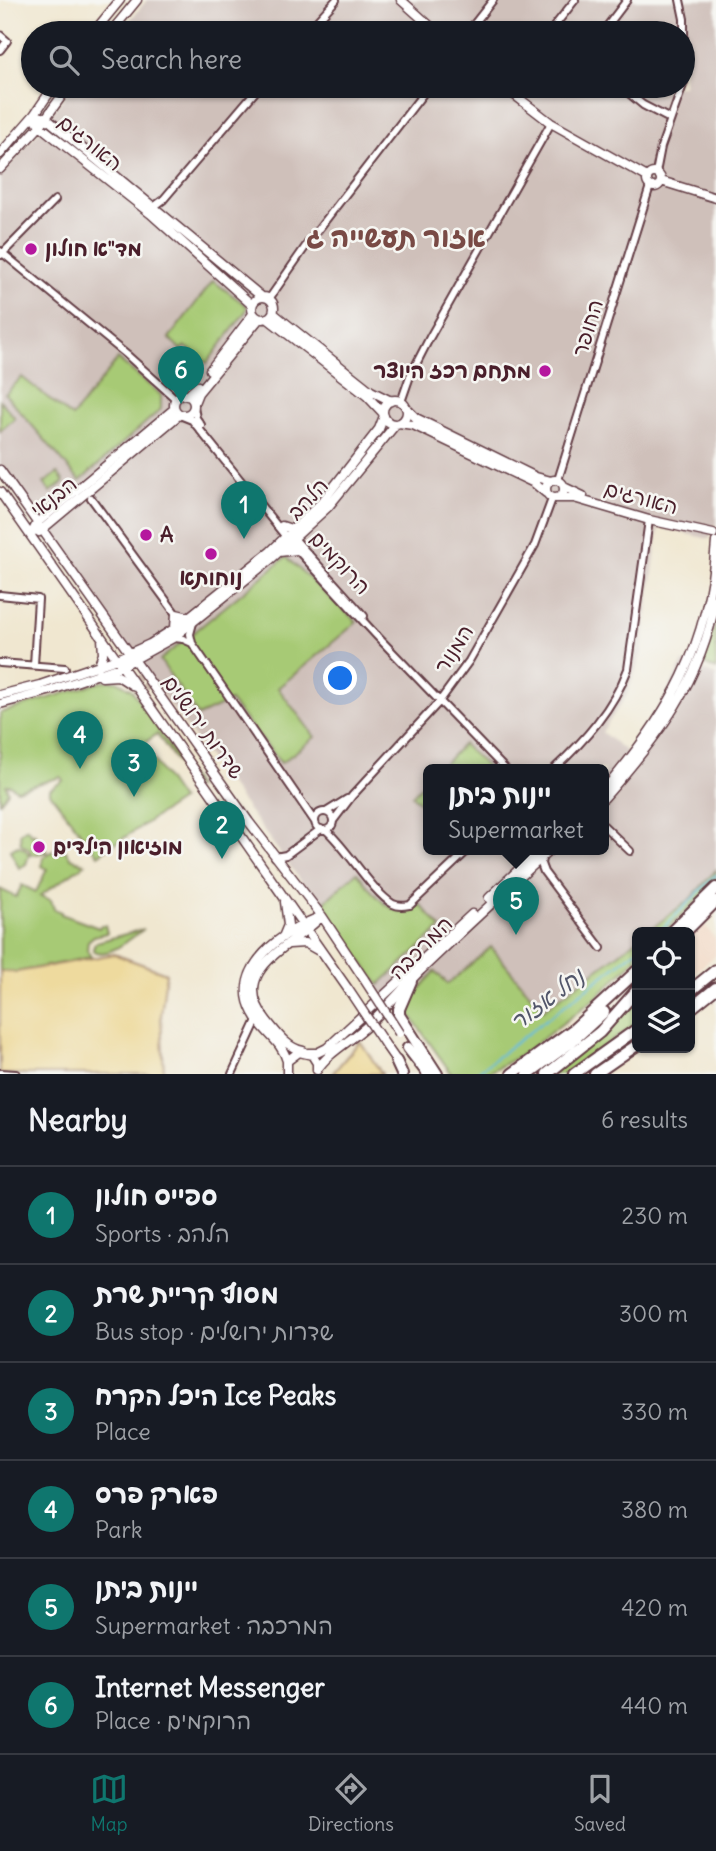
<!DOCTYPE html>
<html lang="en">
<head>
<meta charset="utf-8">
<style>
  body { margin:0; font-family:Delius,"Playpen Sans Hebrew",sans-serif; background:#242831; color:#f1f3f6 }
  .controls { position:absolute; right:21px; bottom:21px; display:grid; overflow:hidden; border-radius:10px; box-shadow:0 2px 5px #0004 }
  .controls button { width:63px; height:63px; display:grid; place-items:center; padding:0; border:0; border-bottom:2px solid #363941; background:#171b24; color:#f1f3f6; font:35px sans-serif }
  .you { position:absolute; left:341px; top:679px; width:24px; height:24px; margin:-18px; border:5px solid #fff; border-radius:50%; background:#1a73e8; box-shadow:0 0 0 10px #1a73e833 }
  .badge { display:grid; place-items:center; width:46px; height:46px; border-radius:50%; background:#0f766e; color:#fff; font-size:23px; font-weight:700 }
  .pin { position:absolute; translate:-50% -58px; filter:drop-shadow(0 2px 4px #0008) }
  .pin::after { content:''; position:absolute; top:37px; width:24px; height:21px; background:inherit; clip-path:polygon(0 0,100% 0,50% 100%) }
  .popup { position:absolute; left:423px; top:764px; width:186px; height:91px; box-sizing:border-box; display:grid; place-content:center; border-radius:10px; background:#171b24; filter:drop-shadow(0 2px 5px #0005); font-size:23px; white-space:nowrap; color:#9ea1a6 }
  .popup b { font-size:26px; color:#f1f3f6 }
  .popup::after { content:''; position:absolute; left:50%; top:100%; margin-left:-14px; border:14px solid transparent; border-top-color:#171b24 }
  .list { margin:0; padding:0; list-style:none }
  h2 { display:flex; justify-content:space-between; align-items:center; height:91px; margin:0; padding:0 28px; font-size:30px }
  h2 small { font-size:23px; font-weight:400; color:#9ea1a6 }
  .list li { display:grid; grid-template-columns:46px 1fr auto; gap:21px; align-items:center; box-sizing:border-box; height:98px; padding:0 28px; border-top:2px solid #363941 }
  .list b { display:block; font-size:26px; white-space:nowrap }
  .list p { margin:0; font-size:23px; white-space:nowrap; color:#9ea1a6 }
  .list em { font-size:23px; font-style:normal; color:#9ea1a6 }
  .icon { flex:none; width:38px; height:38px; fill:none; stroke:currentColor; stroke-width:2; stroke-linecap:round; stroke-linejoin:round }
  .map { position:relative; flex:none; width:716px; height:1074px; overflow:hidden }
  .search { position:absolute; background:#171b24; box-shadow:0 2px 5px #0004; left:21px; right:21px; top:21px; height:77px; display:flex; align-items:center; gap:18px; box-sizing:border-box; padding:0 24px; border-radius:38px; color:#9ea1a6; font-size:26px }
  .sheet { height:679px; background:#171b24 }
  nav { display:flex; justify-content:space-around; align-items:center; box-sizing:border-box; height:98px; border-top:2px solid #363941; background:#171b24; font-size:19px; color:#9ea1a6 }
  nav a { display:grid; justify-items:center; gap:4px }
  nav .on { color:#0f766e }
  .map>svg:first-child { display:block }
  .built { fill:#f2d4be }
  .industrial { fill:#cfc0ba; fill-rule:evenodd }
  .green { fill:#a7ca74; stroke:#787450; stroke-width:2 }
  .sand { fill:#eeda9e; stroke:#9c7c64; stroke-width:2 }
  .lines { fill:none; stroke-linecap:round; stroke-linejoin:round }
  .stream { stroke:#62bcdf; stroke-width:2 }
  .secondary-tunnel { stroke:#cfbfaf; stroke-width:8; stroke-dasharray:8 4; stroke-linecap:butt }
  .street-casing { stroke:#633d44; stroke-width:10 }
  .secondary-casing { stroke:#633d44; stroke-width:11 }
  .highway-casing { stroke:#633d44; stroke-width:14 }
  .street { stroke:#fff; stroke-width:6 }
  .secondary { stroke:#fff; stroke-width:8 }
  .highway { stroke:#fff; stroke-width:10 }
  .secondary-bridge-casing { stroke:#633d44; stroke-width:11; stroke-linecap:butt }
  .secondary-bridge { stroke:#fff; stroke-width:8 }
  .poi-dot { fill:#b5179e; stroke:#f6f6f2; stroke-width:2.5 }
  .labels { text-anchor:middle; stroke-width:5; stroke-linejoin:round; paint-order:stroke }
  .street-label { font-size:21px; fill:#4a1f2b; stroke:#f6f6f2 }
  .poi-label { font-size:21px; font-weight:bold; fill:#4a1f2b; stroke:#f6f6f2; text-anchor:start }
  .water-label { font-size:23px; font-style:italic; fill:#52566a; stroke:#f6f6f2 }
  .district-label { font-size:28px; font-weight:bold; fill:#794a45; stroke:#f6f6f2 }
</style>
</head>
<body>
<div class="map">
<svg width="716" height="1074" viewBox="0 0 716 1074">
  <rect width="100%" height="100%" fill="#f6f6f2"/>
  <filter id="ink" filterUnits="userSpaceOnUse"><feTurbulence type="fractalNoise" baseFrequency=".0143" numOctaves="2"/><feDisplacementMap in="SourceGraphic" scale="14" xChannelSelector="R" yChannelSelector="G"/><feConvolveMatrix kernelMatrix="1 2 1 2 8 2 1 2 1" color-interpolation-filters="sRGB"/></filter>
  <filter id="wash" filterUnits="userSpaceOnUse"><feTurbulence type="fractalNoise" baseFrequency=".00686" numOctaves="4" result="noise"/><feDisplacementMap in="SourceGraphic" scale="28" xChannelSelector="R" yChannelSelector="G"/><feGaussianBlur stdDeviation="1.57" result="paint"/><feColorMatrix in="noise" values="0 0 0 0 0 0 0 0 0 0 0 0 0 0 0 0 0 1.4 0 .05"/><feComposite in="paint" operator="in"/></filter>
  <g filter="url(#wash)">
    <rect width="100%" height="100%" fill="#f0e7d0"/>
    <path class="built" d="M703 923 716 940V955L690 976 689 932Z"/>
    <path class="industrial" d="M147 0H716V525H713L710 539 659 528 642 653 627 695 602 732 627 752 646 731 683 662 716 675V870L690 899 646 932H637V939L543 1010 491 948 448 984 436 971 388 1009 327 916 121 639 0 466V177L45 124 71 86H683V33H119ZM428 769H604V849H428Z"/>
    <path class="green" d="M213 281 247 306 246 311 207 363 185 346 181 350 169 338Z
      M118 359 161 395V409L80 481 5 394 22 377 72 417Z
      M0 400 15 418 0 431Z
      M58 473 64 482 50 492 44 483Z
      M286 557 357 622 278 688 315 737 281 763 230 701 198 716 160 660Z
      M716 622V670L702 663Z
      M104 681H117L132 690 197 787 195 788 157 734 143 744 181 800 98 855 50 793V789L63 781 61 777 17 790 10 785H6L8 792 0 802V713Z
      M463 744 489 769H439Z
      M428 779V811L412 795Z
      M27 828 32 835 34 833 47 852 31 855 29 849 21 844 20 833Z
      M18 846 25 849 29 855 26 864 19 868 10 850Z
      M65 850 71 858 85 864 40 896 51 900 54 909 61 912V914L99 928 101 925H105L107 933 94 936 88 941 87 950 91 957 17 972 0 971V889L16 897 22 885 36 892 47 869 42 866 43 857 53 851Z
      M716 870V883L664 932H647L690 899Z
      M357 872C371 890 384 911 408 913L420 904 441 928 379 985 321 905Z
      M144 929C132 937 109 959 94 951V945L97 942Z
      M637 940V958L597 997 523 1054 486 1074 451 1073 407 1011 408 1002 435 971 448 984 491 947 543 1010Z
      M637 995V1023L565 1074H551Z"/>
    <path class="sand" d="M114 954 166 973 161 1016 164 1074H0V971L17 972Z
      M360 1041 382 1074H332Z"/>
    <g class="lines">
      <path class="stream" d="M659 932 716 875
        M475 1074 637 950"/>
    </g>
  </g>
  <g filter="url(#ink)">
    <g class="lines">
      <path class="secondary-tunnel" d="M110 672 137 678 151 689"/>
      <g class="street-casing">
        <path id="street" d="M608 25 619 33
          M306 33 336 0
          M467 33 493 0
          M549 33 575 0
          M602 33 627 0
          M0 35 7 41 0 50
          M620 86 643 105 670 119
          M656 173 661 147 684 82V19L680 0
          M151 209 163 200 260 86
          M0 251 127 355 176 399
          M1 255 55 200
          M269 299 308 243 429 86
          M401 402 410 376 430 337 551 123
          M194 407 196 418 201 425
          M182 416 192 420 290 542 376 635 505 769
          M558 480 650 186
          M91 498 176 614
          M292 536 364 616
          M0 595 38 599 34 665
          M174 638 183 639 192 643 315 822
          M192 643 190 634 193 623
          M0 663 65 668
          M554 769C585 740 613 709 628 669L649 520
          M326 812 347 799
          M315 821a9 9 0 1 1 18 0a9 9 0 1 1-18 0Z
          M333 821 352 796 439 702 469 661 535 545 552 499
          M604 826 630 851
          M326 830C347 848 372 892 393 904 399 907 404 906 410 905L469 849
          M275 857 286 855 321 829
          M542 858 541 864 544 872 601 948
          M0 1073 16 1074
          M232 1074 257 1020"/>
      </g>
      <g class="secondary-casing">
        <path id="secondary" d="M401 0 438 33
          M93 33 120 0
          M110 33 137 0
          M503 86 551 123 647 177
          M34 115 46 118 262 297
          M34 115 40 126 151 214 252 305
          M0 154 34 115 54 86
          M0 169 40 126 69 86
          M647 180a7 7 0 1 1 14 0a7 7 0 1 1-14 0Z
          M661 181 716 198
          M252 308a11 11 0 1 1 22 0a11 11 0 1 1-22 0Z
          M273 313 371 391 391 401
          M267 318 367 396 383 413
          M210 370 253 314
          M174 405a10 10 0 1 1 20 0a10 10 0 1 1-20 0Z
          M187 396 198 386
          M383 412a12 12 0 1 1 24 0a12 12 0 1 1-24 0Z
          M194 403 198 393 259 319
          M406 408 416 418 536 477 551 481
          M399 423 413 425 534 483 546 493
          M0 470 249 822 322 916 364 979
          M546 489a9 9 0 1 1 18 0a9 9 0 1 1-18 0Z
          M564 487 583 496
          M0 492 348 989
          M559 498H574L649 520 713 534
          M282 526 291 529 296 527
          M39 532 179 415
          M31 535 37 523 174 409
          M279 552 297 550
          M175 628 176 614 189 617
          M98 667 103 654 102 638
          M102 677 118 676 132 685
          M0 695 40 685 117 659 150 644 175 628 271 551 322 502 379 429 384 416
          M0 704 52 690 122 666 173 638 270 560 328 507 396 424
          M604 790C670 713 709 646 716 542
          M604 798C658 737 701 682 716 599
          M489 898 540 849
          M283 937 288 925 285 902
          M289 944 305 943 319 951
          M384 1043 398 1063
          M303 1051C287 1048 277 1033 267 1021 226 971 291 947 320 918
          M308 1053H317L327 1048 472 914
          M287 1061C282 1041 262 1031 253 1013 228 968 285 930 322 916
          M317 1070C327 1053 354 1039 369 1024 387 1007 403 988 421 970 464 929 507 889 551 849
          M287 1074V1061L299 1052 312 1055 317 1063V1070"/>
      </g>
      <g class="highway-casing">
        <path id="highway" d="M671 932 716 888
          M685 932 716 901
          M411 981 399 1009V1015L437 1074
          M690 991 716 970
          M690 1009 716 988
          M408 1048 428 1074
          M396 1061 402 1074
          M512 1074 574 1029 637 971
          M528 1074 570 1043 604 1012
          M547 1074 600 1032 637 990
          M574 1074 637 1029
          M595 1074 637 1045"/>
      </g>
      <use href="#street" class="street"/>
      <use href="#secondary" class="secondary"/>
      <use href="#highway" class="highway"/>
      <g class="secondary-bridge-casing">
        <path id="secondary-bridge" d="M364 979 399 1033
          M348 989 384 1043"/>
      </g>
      <use href="#secondary-bridge" class="secondary-bridge"/>
    </g>
  </g>
  <g class="poi-dot">
    <circle cx="31" cy="249" r="7"/>
    <circle cx="545" cy="371" r="7"/>
    <circle cx="146" cy="535" r="7"/>
    <circle cx="211" cy="554" r="7"/>
    <circle cx="39" cy="847" r="7"/>
  </g>
  <g class="labels">
    <g class="street-label">
      <text transform="translate(90 143) rotate(39)" y="7">האורגים</text>
      <text transform="translate(588 328) rotate(-73)" y="7">החופר</text>
      <text transform="translate(54 497) rotate(-38)" y="7">הבנאי</text>
      <text transform="translate(641 498) rotate(15)" y="7">האורגים</text>
      <text transform="translate(308 499) rotate(-46)" y="7">הלהב</text>
      <text transform="translate(340 563) rotate(47)" y="7">הרוקמים</text>
      <text transform="translate(454 649) rotate(-57)" y="7">המנור</text>
      <text transform="translate(203 727) rotate(54)" y="7">שדרות ירושלים</text>
      <text transform="translate(421 948) rotate(-45)" y="7">המרכבה</text>
    </g>
    <g class="poi-label">
      <text x="45" y="256">מד"א חולון</text>
      <text x="531" y="378" text-anchor="end">מתחם רכז היוצר</text>
      <text x="160" y="542">A</text>
      <text x="211" y="585" text-anchor="middle">נוחותא</text>
      <text x="53" y="854">מוזיאון הילדים</text>
    </g>
    <g class="water-label">
      <text transform="translate(547 999) rotate(-37)" y="8">נחל אזור</text>
    </g>
    <g class="district-label">
      <text x="396" y="247">אזור תעשייה ג</text>
    </g>
  </g>
</svg>
<div class="controls">
<button><svg class="icon" aria-label="locate" viewBox="0 0 24 24"><circle cx="12" cy="12" r="6"/><path d="M12 2v4M12 18v4M2 12h4M18 12h4"/></svg></button>
<button><svg class="icon" aria-label="layers" viewBox="0 0 24 24"><path d="M12 4l9 5-9 5-9-5zM3 14l9 5 9-5"/></svg></button>
</div>
<div class="you"></div>
<div class="pin badge" style="left:244px;top:539px">1</div>
<div class="pin badge" style="left:222px;top:859px">2</div>
<div class="pin badge" style="left:134px;top:797px">3</div>
<div class="pin badge" style="left:80px;top:769px">4</div>
<div class="pin badge" style="left:516px;top:935px">5</div>
<div class="popup"><b>יינות ביתן</b>Supermarket</div>
<div class="pin badge" style="left:181px;top:404px">6</div>
<div class="search"><svg class="icon" aria-label="search" viewBox="0 0 24 24"><circle cx="10" cy="10" r="6"/><path d="M15 15l6 6"/></svg>Search here</div>
</div>
<section class="sheet">
<h2>Nearby<small>6 results</small></h2>
<ul class="list">
<li><span class="badge">1</span><div><b>ספייס חולון</b><p>Sports · הלהב</p></div><em>230 m</em></li>
<li><span class="badge">2</span><div><b>מסוף קריית שרת</b><p>Bus stop · שדרות ירושלים</p></div><em>300 m</em></li>
<li><span class="badge">3</span><div><b>היכל הקרח Ice Peaks</b><p>Place</p></div><em>330 m</em></li>
<li><span class="badge">4</span><div><b>פארק פרס</b><p>Park</p></div><em>380 m</em></li>
<li><span class="badge">5</span><div><b>יינות ביתן</b><p>Supermarket · המרכבה</p></div><em>420 m</em></li>
<li><span class="badge">6</span><div><b>Internet Messenger</b><p>Place · הרוקמים</p></div><em>440 m</em></li>
</ul>
</section>
<nav>
<a class="on"><svg class="icon" aria-label="map" viewBox="0 0 24 24"><path d="M3 6l6-2 6 2 6-2v14l-6 2-6-2-6 2zM9 4v14M15 6v14"/></svg>Map</a>
<a><svg class="icon" aria-label="directions" viewBox="0 0 24 24"><path d="M12 3l9 9-9 9-9-9zM9 14v-3h6M13 9l2 2-2 2"/></svg>Directions</a>
<a><svg class="icon" aria-label="saved" viewBox="0 0 24 24"><path d="M7 4h10v16l-5-4-5 4z"/></svg>Saved</a>
</nav>
</body>
</html>
